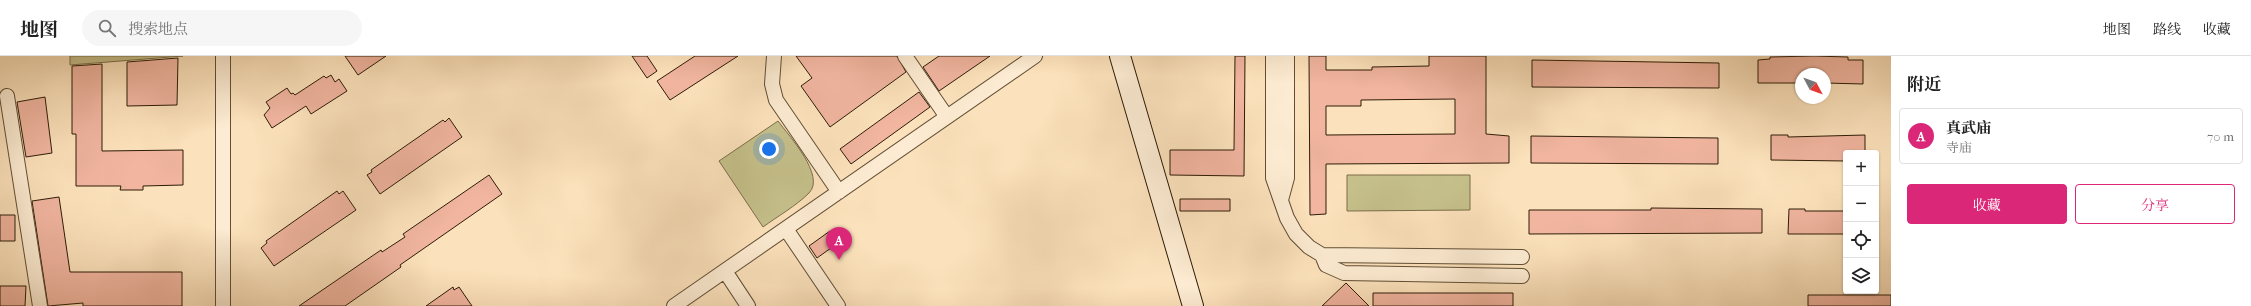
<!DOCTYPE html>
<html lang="zh">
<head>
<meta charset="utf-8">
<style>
  body { margin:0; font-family:"IM FELL French Canon","Noto Serif SC",serif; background:#f6f6f6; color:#222 }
  .controls { position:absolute; right:12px; bottom:12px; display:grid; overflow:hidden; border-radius:4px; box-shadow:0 1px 3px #0004 }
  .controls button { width:36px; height:36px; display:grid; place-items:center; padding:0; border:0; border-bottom:1px solid #e0e0e0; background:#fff; color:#222; font:20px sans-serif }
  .compass { position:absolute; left:1795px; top:12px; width:36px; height:36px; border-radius:50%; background:#fff; box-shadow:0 1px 3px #0004; rotate:131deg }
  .you { position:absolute; left:769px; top:93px; width:14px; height:14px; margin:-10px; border:3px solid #fff; border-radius:50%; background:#1a73e8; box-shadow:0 0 0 6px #1a73e833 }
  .badge { display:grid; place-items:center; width:26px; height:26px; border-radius:50%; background:#db2777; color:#fff; font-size:13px; font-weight:700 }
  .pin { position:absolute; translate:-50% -33px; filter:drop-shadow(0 1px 2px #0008) }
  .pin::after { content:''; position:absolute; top:21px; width:14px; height:12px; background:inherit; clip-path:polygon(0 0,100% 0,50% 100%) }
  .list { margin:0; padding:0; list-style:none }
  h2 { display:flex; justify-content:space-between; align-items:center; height:52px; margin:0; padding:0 16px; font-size:17px }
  h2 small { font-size:13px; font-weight:400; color:#767676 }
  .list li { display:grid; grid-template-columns:26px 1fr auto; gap:12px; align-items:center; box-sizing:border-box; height:56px; margin:0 8px 8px; padding:0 8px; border:1px solid #e0e0e0; border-radius:4px }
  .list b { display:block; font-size:15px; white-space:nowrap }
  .list p { margin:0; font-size:13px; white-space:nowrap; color:#767676 }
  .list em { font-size:13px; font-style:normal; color:#767676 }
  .actions { display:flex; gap:8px; padding:12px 16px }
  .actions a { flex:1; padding:9px 0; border:1px solid #db2777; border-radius:4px; text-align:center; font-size:14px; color:#db2777 }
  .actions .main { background:#db2777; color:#fff }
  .icon { flex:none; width:22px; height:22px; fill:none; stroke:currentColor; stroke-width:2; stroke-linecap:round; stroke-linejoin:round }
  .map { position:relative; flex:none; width:1891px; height:250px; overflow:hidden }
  header { display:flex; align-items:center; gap:24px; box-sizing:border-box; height:56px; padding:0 20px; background:#fff; border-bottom:1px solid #e0e0e0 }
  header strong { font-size:19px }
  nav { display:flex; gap:22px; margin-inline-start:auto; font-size:14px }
  .search { width:280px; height:36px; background:#f6f6f6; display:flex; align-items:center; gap:10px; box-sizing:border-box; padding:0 14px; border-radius:22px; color:#767676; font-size:15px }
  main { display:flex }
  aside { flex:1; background:#fff }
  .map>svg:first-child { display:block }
  .green { fill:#c6c18c; stroke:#7a6e4a }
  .building { fill:#f1b5a0; stroke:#2d1c07; fill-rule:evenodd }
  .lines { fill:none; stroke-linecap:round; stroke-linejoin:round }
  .street-casing { stroke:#614e34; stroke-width:16 }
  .secondary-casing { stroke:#2d1c07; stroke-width:22 }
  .street { stroke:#fdecd3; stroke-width:14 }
  .secondary { stroke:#fdecd3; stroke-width:20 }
</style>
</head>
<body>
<header>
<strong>地图</strong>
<div class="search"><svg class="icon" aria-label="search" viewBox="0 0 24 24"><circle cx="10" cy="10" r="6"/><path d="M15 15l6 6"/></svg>搜索地点</div>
<nav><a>地图</a><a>路线</a><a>收藏</a></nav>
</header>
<main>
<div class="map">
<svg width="1891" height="250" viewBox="0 0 1891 250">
  <rect width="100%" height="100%" fill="#fce2bc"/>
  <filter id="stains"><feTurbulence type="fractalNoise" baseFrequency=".005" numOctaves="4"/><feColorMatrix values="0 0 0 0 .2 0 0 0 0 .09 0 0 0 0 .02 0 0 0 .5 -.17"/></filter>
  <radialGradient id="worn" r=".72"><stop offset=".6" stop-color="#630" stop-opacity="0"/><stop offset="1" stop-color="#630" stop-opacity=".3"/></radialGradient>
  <path class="green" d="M70 0H183L70 9Z
    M778 65C789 80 826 120 809 137 796 150 778 160 763 171L719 105Z
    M1347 119H1470V154L1347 155Z"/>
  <path class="building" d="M345 0H386L358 19Z
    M632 0H647L657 15 647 22Z
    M695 0H738L670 44 657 25Z
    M796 0H897L906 16 830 71 801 30 812 22Z
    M939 0H990L939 35 923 11Z
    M1235 0H1245L1244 120 1170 119V94H1234Z
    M1309 0H1326V14H1372V11L1429 10V0H1486V78L1509 80V107L1326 108V158L1310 159ZM1455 43V78L1326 79V50H1361V44Z
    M1814 0 1848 1V4H1863V28L1825 27V18H1801V27H1758V4L1770 3V1Z
    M178 2 177 49 127 50V6Z
    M1532 4 1719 7V32L1532 31Z
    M102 8V95L183 94V129L143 130V134H120L121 130H76V78H72V10Z
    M331 19 335 26 339 23 347 35 311 58 306 50 272 72 264 59 270 52 266 46 287 32 291 38 293 37 295 39 324 20 326 22Z
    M919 36 930 51 851 108 840 93Z
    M45 41 52 97 26 101 17 46Z
    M449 62 462 81 380 138 367 119 372 116 371 114 443 64 445 66Z
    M1771 79H1788V81L1865 79V97H1846V105L1771 104Z
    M1531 80 1718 82V108L1531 107Z
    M489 119 502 138 400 209 401 211 345 250H299L381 194 382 196 405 181 403 178Z
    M337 135 339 138 343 135 356 154 274 210 261 192 267 187 266 185Z
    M59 141 70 216H182V250H83V247L48 250 32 145Z
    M1180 143H1230V155H1180Z
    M1651 152 1762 153V177L1529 178V154H1651Z
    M1789 153H1805V155H1846V178H1788Z
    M0 159H15V185H0Z
    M830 175 838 187 817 202 809 190Z
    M1346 227 1369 250H1322Z
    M0 230H26L25 250H0Z
    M453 231 454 234 459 231 472 250H426Z
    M1373 237H1513V250H1373Z
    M1808 239H1891V250H1808Z"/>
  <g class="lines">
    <g class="street-casing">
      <path id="street" d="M223 0V250
        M774 0 772 28 776 44 839 136
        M905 0 947 61
        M1273 0V122L1287 162 1296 178 1309 191 1322 199 1522 201
        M7 40 40 250
        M1281 144 1287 122V0
        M786 173 838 250
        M1322 199 1326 209 1344 217 1522 220
        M725 215 748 250
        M674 250 1035 0"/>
    </g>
    <g class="secondary-casing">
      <path id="secondary" d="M1120 0 1193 250"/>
    </g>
    <use href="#street" class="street"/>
    <use href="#secondary" class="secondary"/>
  </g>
  <rect width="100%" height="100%" filter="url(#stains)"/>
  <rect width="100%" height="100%" fill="url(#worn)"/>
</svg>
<div class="controls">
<button>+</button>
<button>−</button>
<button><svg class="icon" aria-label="locate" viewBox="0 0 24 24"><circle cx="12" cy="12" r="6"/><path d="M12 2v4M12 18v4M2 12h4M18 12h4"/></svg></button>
<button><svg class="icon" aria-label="layers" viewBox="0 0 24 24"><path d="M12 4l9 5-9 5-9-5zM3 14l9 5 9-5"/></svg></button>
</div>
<svg class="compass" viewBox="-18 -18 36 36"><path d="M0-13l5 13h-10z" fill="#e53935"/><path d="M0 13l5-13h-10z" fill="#767676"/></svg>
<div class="you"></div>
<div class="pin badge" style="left:839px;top:204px">A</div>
</div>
<aside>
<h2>附近<small></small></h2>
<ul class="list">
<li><span class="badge">A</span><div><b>真武庙</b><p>寺庙</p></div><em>70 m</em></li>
</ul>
<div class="actions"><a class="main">收藏</a><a>分享</a></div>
</aside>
</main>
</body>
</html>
